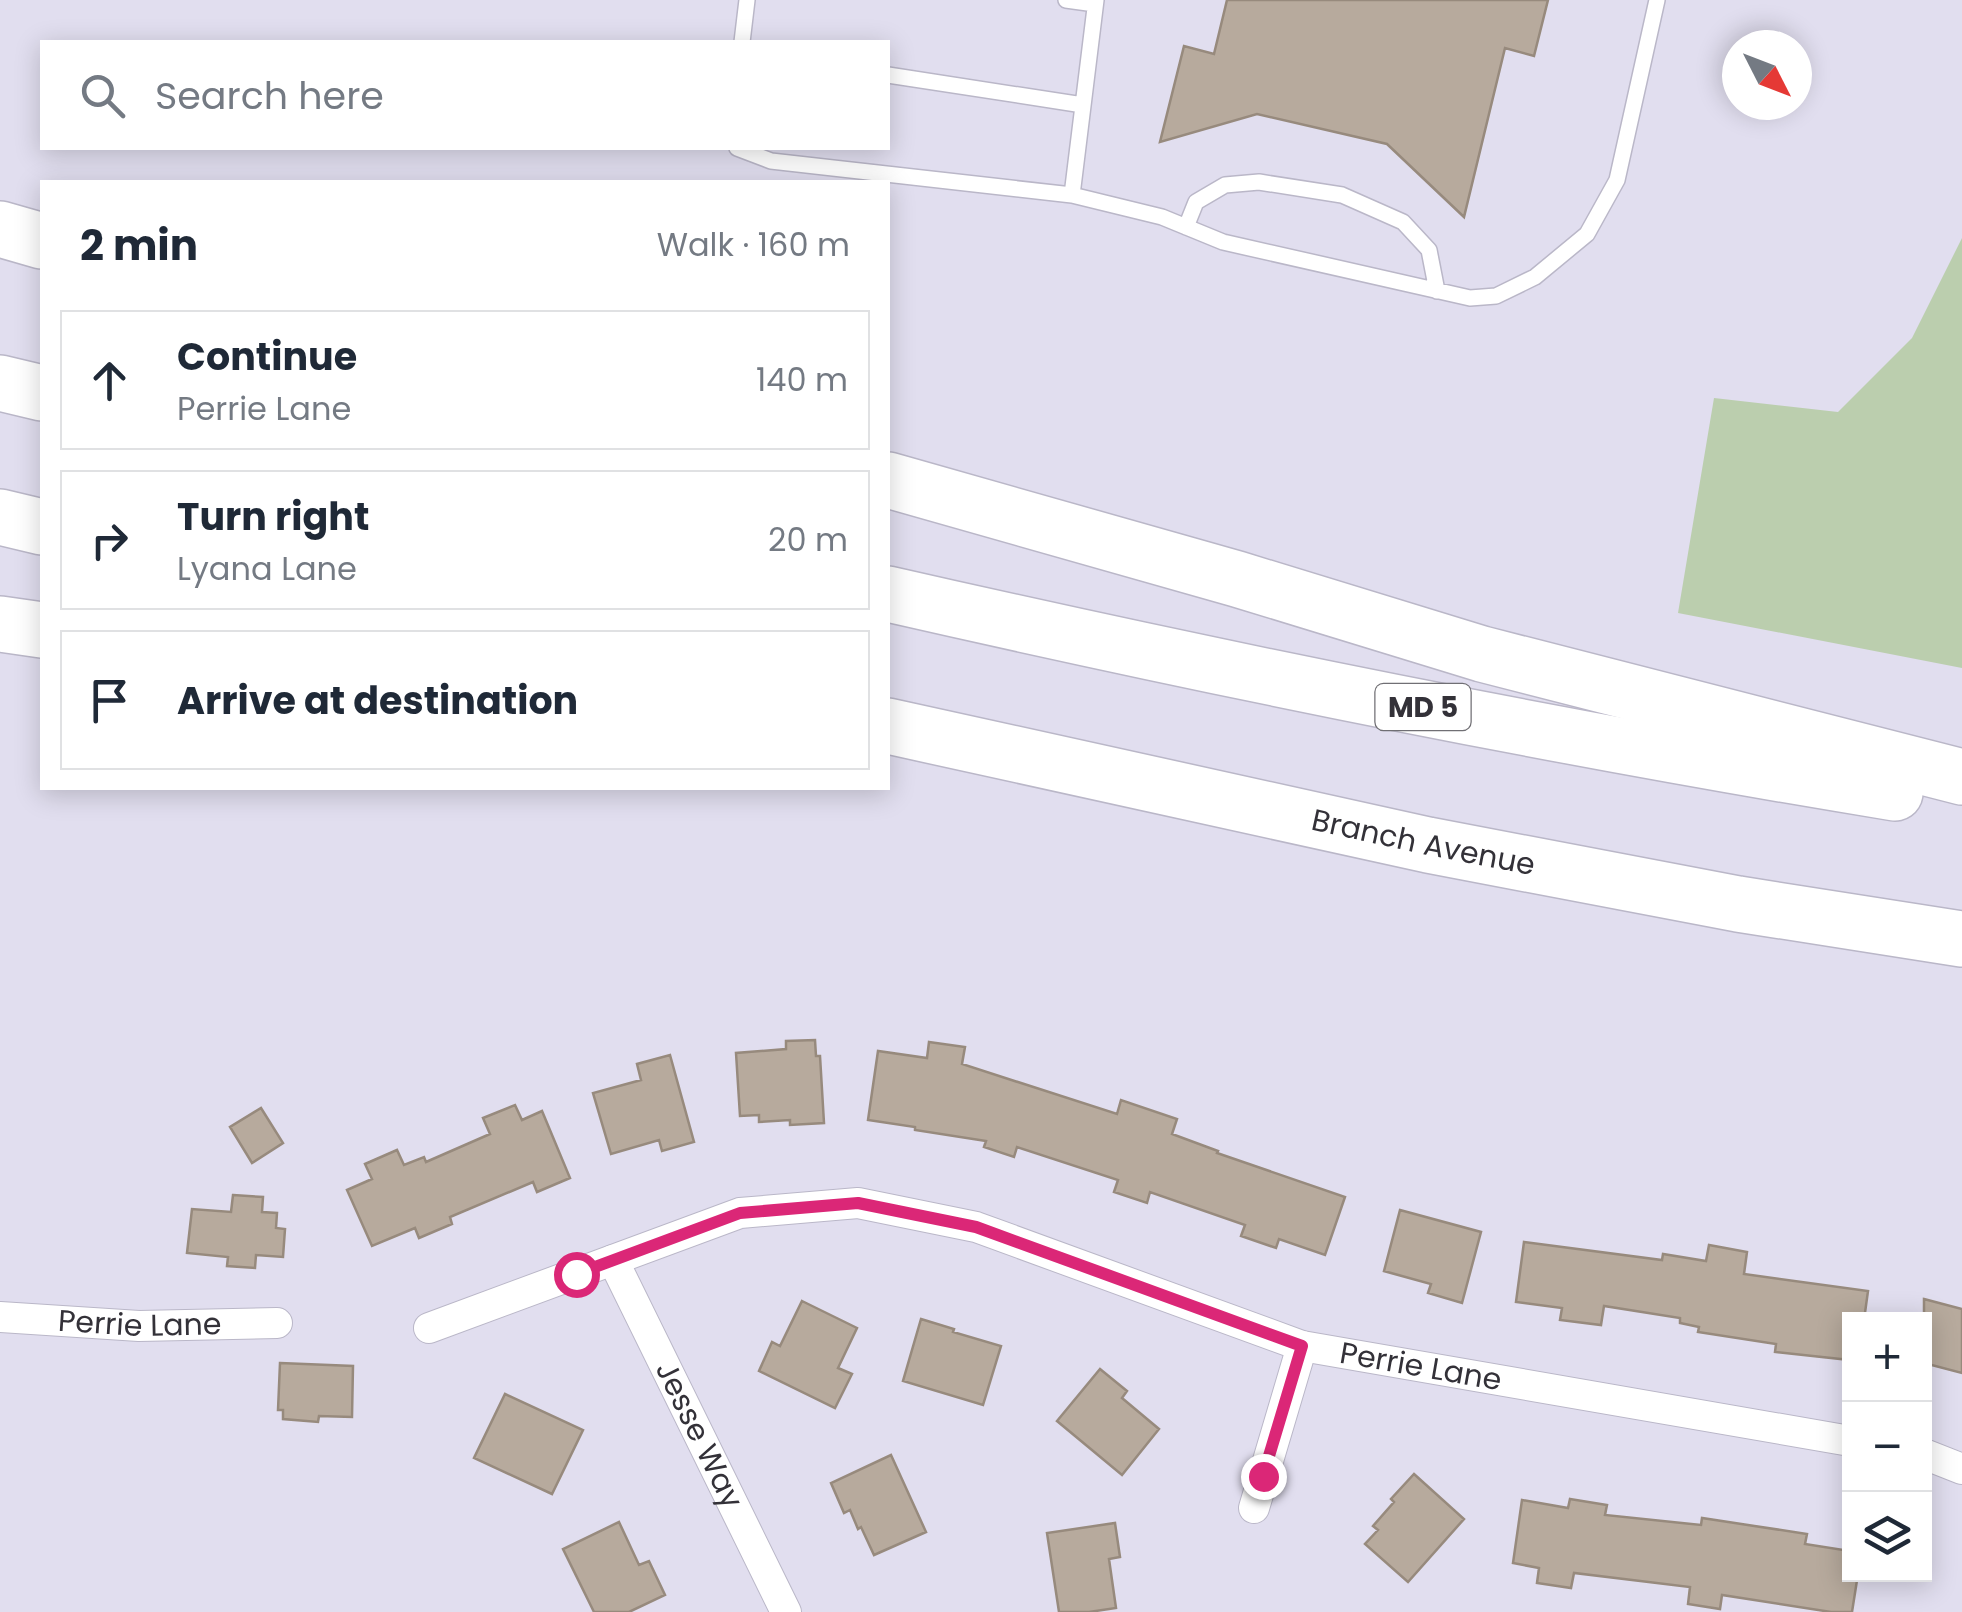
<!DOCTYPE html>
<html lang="en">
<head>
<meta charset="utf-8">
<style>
  body { margin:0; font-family:Poppins,sans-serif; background:#f6f6f7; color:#1f2937 }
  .controls { position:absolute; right:30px; bottom:30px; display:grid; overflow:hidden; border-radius:0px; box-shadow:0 5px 25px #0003 }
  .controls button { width:90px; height:90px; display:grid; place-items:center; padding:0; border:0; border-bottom:2px solid #e0e1e3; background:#fff; color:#1f2937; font:50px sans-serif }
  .compass { position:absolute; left:1722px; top:30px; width:90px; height:90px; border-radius:50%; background:#fff; box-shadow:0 5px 25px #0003; rotate:132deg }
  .stop { position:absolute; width:30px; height:30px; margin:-22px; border:8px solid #db2777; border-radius:50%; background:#fff }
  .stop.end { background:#db2777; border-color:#fff; box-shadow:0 2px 10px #0008 }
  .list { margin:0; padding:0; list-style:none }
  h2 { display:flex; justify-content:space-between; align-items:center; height:130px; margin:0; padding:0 40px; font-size:42px }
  h2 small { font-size:32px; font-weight:400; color:#747a83 }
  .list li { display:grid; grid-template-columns:65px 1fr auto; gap:30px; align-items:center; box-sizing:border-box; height:140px; margin:0 20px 20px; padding:0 20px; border:2px solid #e0e1e3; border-radius:0px }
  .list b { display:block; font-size:38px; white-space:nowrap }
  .list p { margin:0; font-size:32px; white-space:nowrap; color:#747a83 }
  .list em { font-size:32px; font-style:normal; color:#747a83 }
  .icon { flex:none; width:55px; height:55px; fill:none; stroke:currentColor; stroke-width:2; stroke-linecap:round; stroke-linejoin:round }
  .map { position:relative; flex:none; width:1962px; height:1612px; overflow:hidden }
  .search { position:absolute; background:#fff; box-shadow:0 5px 25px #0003; left:40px; top:40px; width:850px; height:110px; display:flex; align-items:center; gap:25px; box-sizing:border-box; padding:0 35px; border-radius:0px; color:#747a83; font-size:38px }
  .panel { position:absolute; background:#fff; box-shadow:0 5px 25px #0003; left:40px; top:180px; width:850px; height:610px; border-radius:0px }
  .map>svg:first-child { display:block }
  .green { fill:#bbceae }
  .building { fill:#b7aa9d; stroke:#978a7d; stroke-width:2.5 }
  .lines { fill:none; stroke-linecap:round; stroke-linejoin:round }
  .service-casing { stroke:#bab7c8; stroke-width:18 }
  .minor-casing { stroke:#bab7c8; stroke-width:32 }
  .motorway-casing { stroke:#bab7c8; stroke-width:58 }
  .service { stroke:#fff; stroke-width:15 }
  .minor { stroke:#fff; stroke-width:30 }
  .motorway { stroke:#fff; stroke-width:55 }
  .route { stroke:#db2777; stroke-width:12 }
  .labels { text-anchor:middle; stroke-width:8; stroke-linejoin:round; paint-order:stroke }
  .shield { fill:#fff; stroke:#706f74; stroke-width:2.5 }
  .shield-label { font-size:28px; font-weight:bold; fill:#333138 }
  .street-label { font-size:30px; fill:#333138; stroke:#fff }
</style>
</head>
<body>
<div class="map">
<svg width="1962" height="1612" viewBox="0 0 1962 1612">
  <rect width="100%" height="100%" fill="#e1deef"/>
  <path class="green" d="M1962 238V668L1678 613 1714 398 1838 412 1912 338Z"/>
  <path class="building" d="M1227 0H1548L1534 56 1505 48 1464 217 1387 144 1257 114 1160 142 1184 46 1214 54Z
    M815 1040 816 1056H820L824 1123 790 1125V1120L759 1122V1115L740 1116 736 1053 786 1049V1041Z
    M929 1042 965 1047 962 1064 1117 1114 1121 1100 1177 1119 1172 1134 1218 1151 1217 1153 1345 1197 1325 1255 1279 1239 1276 1248 1241 1236 1245 1225 1150 1192 1147 1203 1114 1192 1118 1180 1017 1147 1014 1157 984 1147 986 1141 915 1130V1127L868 1120 878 1051 927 1058Z
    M670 1055 694 1142 662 1151 659 1140 611 1154 593 1093 641 1080 637 1064Z
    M515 1105 522 1120 542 1111 570 1178 537 1192 533 1182 450 1217 452 1224 419 1238 415 1228 372 1246 347 1190 372 1179 365 1164 397 1150 404 1165 424 1157 426 1162 490 1134 483 1118Z
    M261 1108 283 1143 252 1163 230 1127Z
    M233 1195 263 1197 262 1212 277 1213 276 1228 285 1229 283 1257 256 1255 255 1268 227 1266 228 1257 187 1253 192 1209 231 1212Z
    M1400 1210 1481 1232 1462 1303 1428 1293 1431 1284 1384 1271Z
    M1524 1242 1662 1260 1663 1254 1706 1261 1709 1245 1747 1252 1744 1274 1868 1291 1864 1320H1850V1360L1775 1352 1776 1344 1698 1332 1699 1327 1680 1323V1318L1604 1306 1601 1325 1560 1320 1562 1308 1516 1302Z
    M1924 1299 1962 1309V1373L1924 1363Z
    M802 1301 857 1328 838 1368 852 1374 835 1408 759 1371 772 1342 780 1346Z
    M921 1319 954 1329 953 1332 1001 1346 983 1405 903 1381Z
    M280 1363 353 1366 352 1417 319 1416 318 1422 283 1419V1410H278Z
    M1100 1369 1127 1391 1122 1398 1159 1429 1122 1475 1057 1421Z
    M505 1394 583 1430 552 1494 474 1458Z
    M891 1455 926 1532 874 1555 861 1527 858 1529 850 1510 844 1513 831 1483Z
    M1414 1474 1464 1519 1408 1582 1365 1544 1378 1530 1373 1526 1394 1502 1391 1499Z
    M1570 1499 1607 1505 1605 1515 1701 1525 1702 1518 1807 1534 1805 1544 1850 1551V1574H1858L1852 1612H1831L1722 1595 1720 1609 1688 1604 1690 1587 1574 1573 1571 1588 1537 1583 1539 1568 1513 1563 1522 1500 1568 1508Z
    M619 1522 639 1565 649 1561 665 1595 629 1612H594L563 1549Z
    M1115 1523 1120 1557 1109 1559 1116 1608 1089 1612H1059L1047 1533Z"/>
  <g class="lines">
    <g class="service-casing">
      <path id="service" d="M1066 0 1095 4
        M742 42 747 0
        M888 75 1083 105
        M737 148 771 161 1072 195 1096 0
        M1072 195 1162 217 1223 242 1470 298 1496 296 1535 277 1587 234 1617 180 1657 0
        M1186 227 1196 202 1225 185 1259 182 1342 195 1403 222 1429 250 1437 291"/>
    </g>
    <g class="minor-casing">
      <g id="minor">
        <path id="s1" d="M613 1260 786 1612"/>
        <path id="s2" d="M0 1317 139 1326 277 1323"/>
        <path id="s3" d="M429 1328 740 1213 858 1203 976 1227 1302 1346 1850 1441"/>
        <path d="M1924 1454 1962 1469"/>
        <path d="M1254 1508 1302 1346"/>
      </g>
    </g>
    <g class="motorway-casing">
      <g id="motorway">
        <path d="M0 229 42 241"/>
        <path d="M0 383 42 393"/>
        <path d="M888 480 1237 579 1482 654 1962 777"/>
        <path d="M0 517 42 527"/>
        <path d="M888 594C1221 670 1557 738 1895 793"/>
        <path d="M0 624 42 630"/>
        <path id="s4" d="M888 726 1428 845 1738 904 1962 939"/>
      </g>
    </g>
    <use href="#service" class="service"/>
    <use href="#minor" class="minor"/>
    <use href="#motorway" class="motorway"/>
  </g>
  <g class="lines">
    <path class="route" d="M576 1274 740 1213 858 1203 976 1227 1302 1346 1263 1476"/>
  </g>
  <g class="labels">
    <rect class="shield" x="1375.5" y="684" width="95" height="46" rx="8"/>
    <g class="shield-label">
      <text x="1423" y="717">MD 5</text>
    </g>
    <g class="street-label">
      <text dy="10" stroke="none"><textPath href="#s4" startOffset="548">Branch Avenue</textPath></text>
      <text dy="10" stroke="none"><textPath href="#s2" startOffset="140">Perrie Lane</textPath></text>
      <text dy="10" stroke="none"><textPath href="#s3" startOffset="1038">Perrie Lane</textPath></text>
      <text dy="10" stroke="none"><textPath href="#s1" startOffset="195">Jesse Way</textPath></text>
    </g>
  </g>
</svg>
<div class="controls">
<button>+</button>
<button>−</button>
<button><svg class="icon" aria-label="layers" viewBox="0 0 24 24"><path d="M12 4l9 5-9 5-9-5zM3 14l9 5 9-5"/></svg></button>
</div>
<svg class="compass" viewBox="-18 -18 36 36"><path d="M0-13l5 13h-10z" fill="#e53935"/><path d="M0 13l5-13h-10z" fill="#747a83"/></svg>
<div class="stop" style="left:576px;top:1274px"></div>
<div class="stop end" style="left:1263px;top:1476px"></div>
<div class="search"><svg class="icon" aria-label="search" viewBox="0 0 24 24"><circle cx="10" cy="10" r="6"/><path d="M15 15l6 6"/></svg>Search here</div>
<section class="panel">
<h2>2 min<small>Walk · 160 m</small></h2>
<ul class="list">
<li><svg class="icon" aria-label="ahead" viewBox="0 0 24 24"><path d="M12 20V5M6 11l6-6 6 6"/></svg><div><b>Continue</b><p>Perrie Lane</p></div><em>140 m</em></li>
<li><svg class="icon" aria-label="right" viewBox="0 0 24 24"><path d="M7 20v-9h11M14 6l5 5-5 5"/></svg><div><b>Turn right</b><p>Lyana Lane</p></div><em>20 m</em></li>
<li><svg class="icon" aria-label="arrive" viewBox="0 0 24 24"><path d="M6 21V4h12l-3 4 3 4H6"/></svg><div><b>Arrive at destination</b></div></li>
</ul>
</section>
</div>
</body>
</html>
